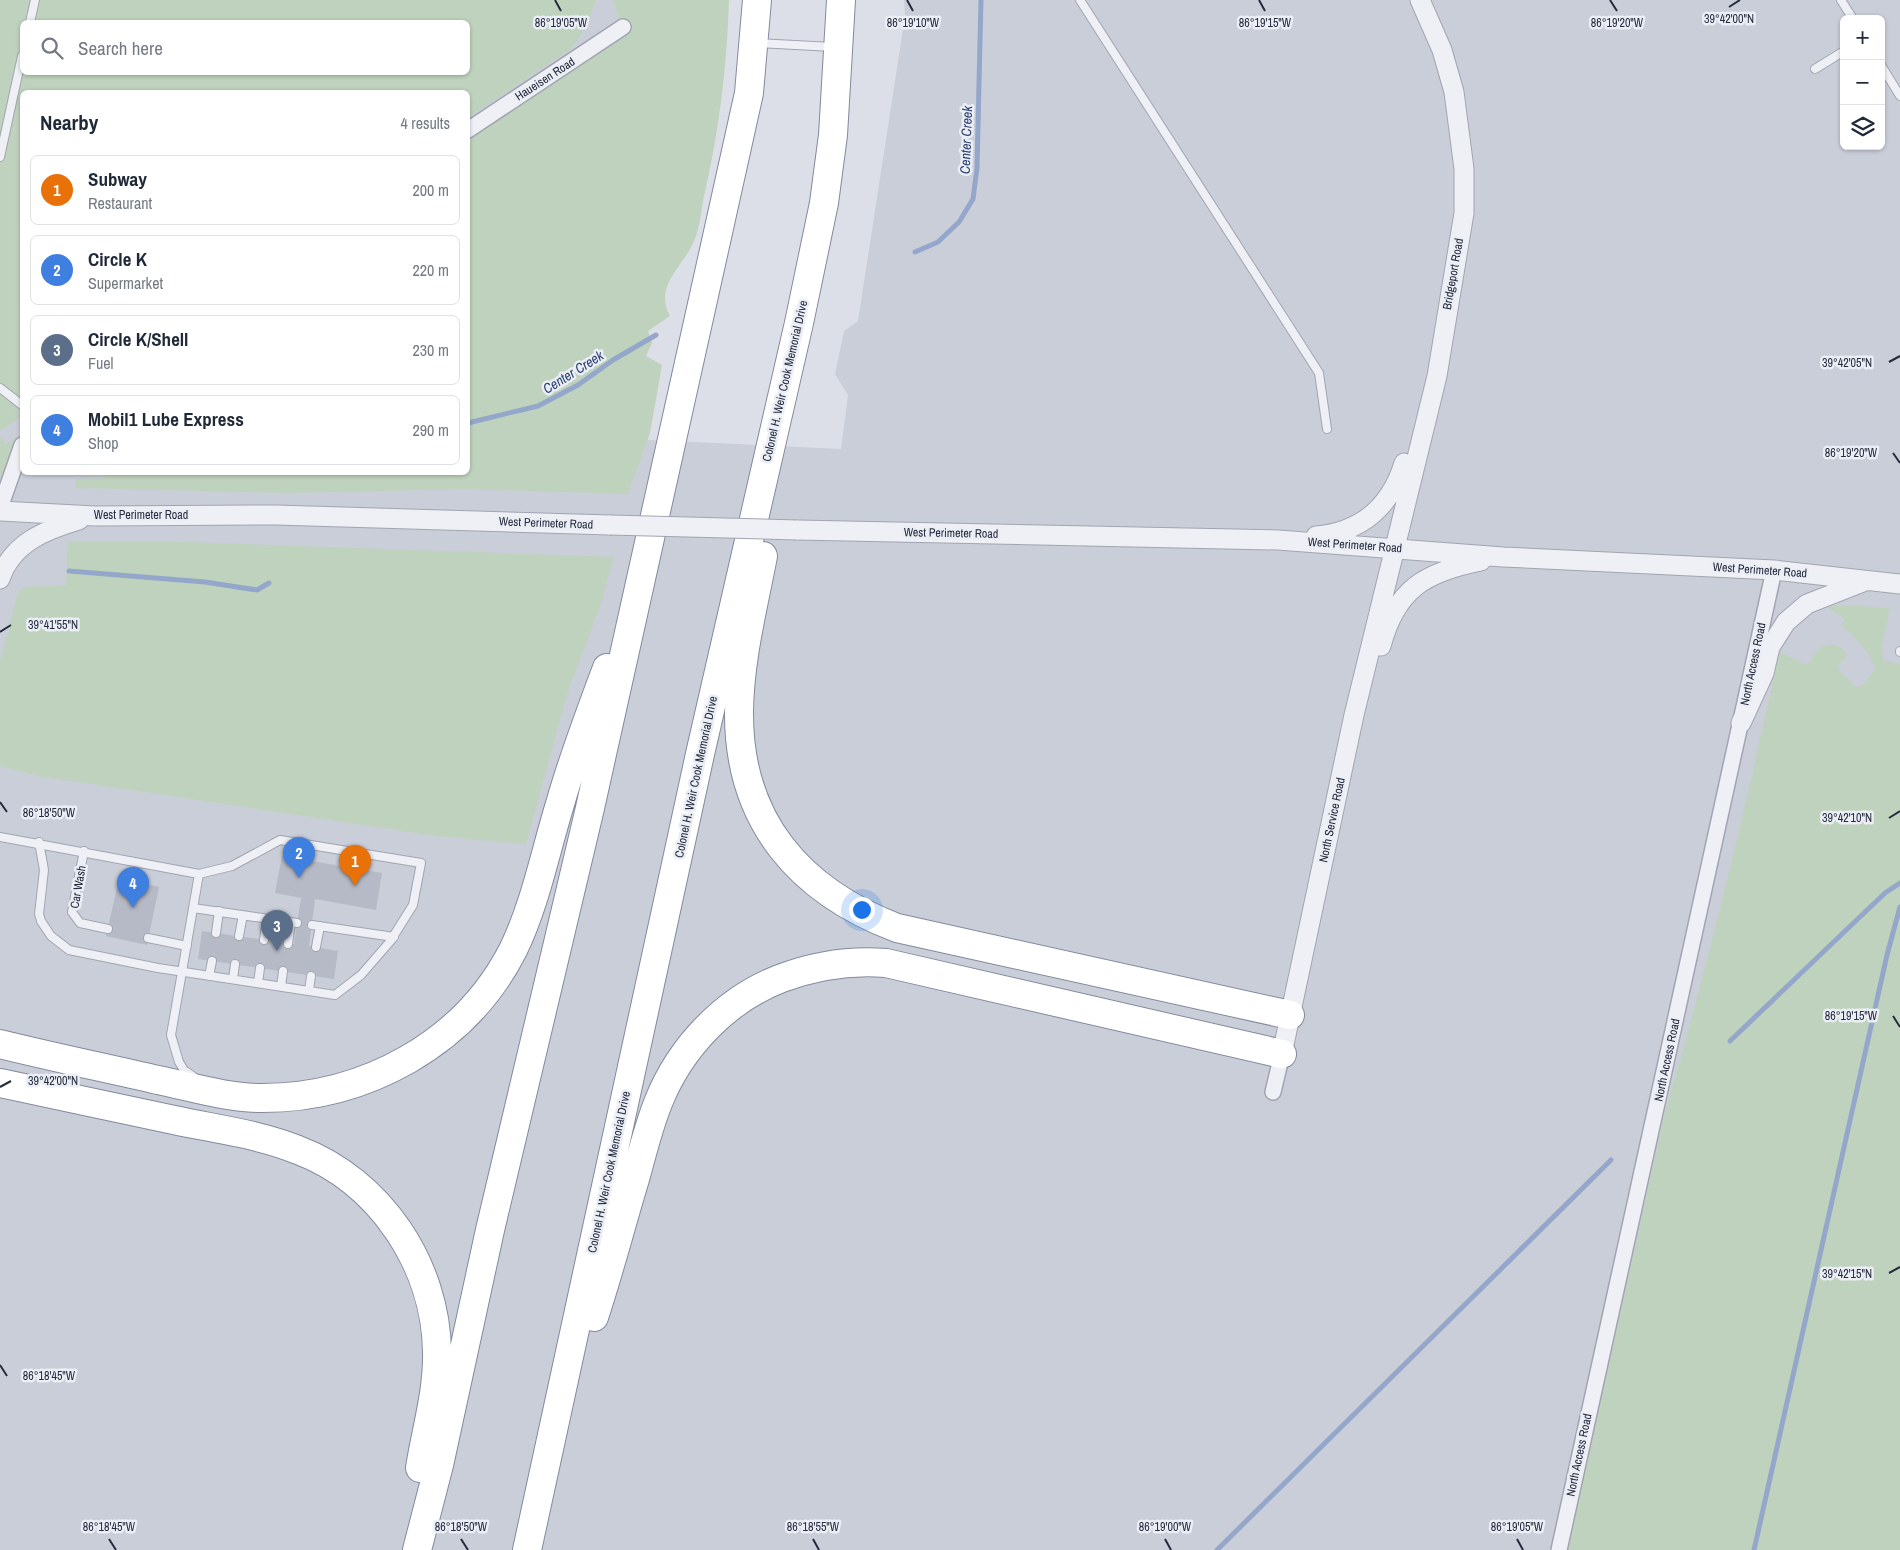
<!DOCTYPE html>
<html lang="en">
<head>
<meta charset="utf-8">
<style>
  body { margin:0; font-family:"Archivo Narrow",sans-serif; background:#f2f2f3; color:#1f2937 }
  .controls { position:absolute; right:15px; top:15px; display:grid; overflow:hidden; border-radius:8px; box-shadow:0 1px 4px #0004 }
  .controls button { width:45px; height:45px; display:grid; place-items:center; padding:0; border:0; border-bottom:1px solid #e0e1e3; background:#fff; color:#1f2937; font:25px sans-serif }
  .you { position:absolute; left:861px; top:909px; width:18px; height:18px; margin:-12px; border:4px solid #fff; border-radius:50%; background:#1a73e8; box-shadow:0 0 0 8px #1a73e833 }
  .badge { display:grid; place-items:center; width:32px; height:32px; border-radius:50%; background:#d5383b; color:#fff; font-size:16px; font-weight:700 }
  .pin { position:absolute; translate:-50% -41px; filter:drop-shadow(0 1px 2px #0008) }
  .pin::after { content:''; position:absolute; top:26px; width:18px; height:15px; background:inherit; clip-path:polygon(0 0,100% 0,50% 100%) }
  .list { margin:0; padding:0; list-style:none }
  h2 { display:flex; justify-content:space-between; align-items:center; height:65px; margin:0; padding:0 20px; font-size:21px }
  h2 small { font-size:16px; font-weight:400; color:#747a83 }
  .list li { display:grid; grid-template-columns:32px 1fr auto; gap:15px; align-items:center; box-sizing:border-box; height:70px; margin:0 10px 10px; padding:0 10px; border:1px solid #e0e1e3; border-radius:8px }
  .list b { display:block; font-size:19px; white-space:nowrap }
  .list p { margin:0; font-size:16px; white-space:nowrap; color:#747a83 }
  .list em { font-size:16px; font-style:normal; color:#747a83 }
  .icon { flex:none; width:28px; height:28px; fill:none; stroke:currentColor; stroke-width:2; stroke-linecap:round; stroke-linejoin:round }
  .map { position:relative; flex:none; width:1900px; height:1550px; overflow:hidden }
  .search { position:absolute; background:#fff; box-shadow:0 1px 4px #0004; left:20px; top:20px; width:450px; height:55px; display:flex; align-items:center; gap:12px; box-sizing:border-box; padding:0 18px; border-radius:8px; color:#747a83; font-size:19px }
  .panel { position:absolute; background:#fff; box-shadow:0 1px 4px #0004; left:20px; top:90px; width:450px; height:385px; border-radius:8px }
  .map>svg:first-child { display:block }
  .built { fill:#caced9; fill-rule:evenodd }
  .green { fill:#bfd2bd; fill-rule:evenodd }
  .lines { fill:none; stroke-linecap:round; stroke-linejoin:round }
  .stream { stroke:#94a7ca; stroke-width:5 }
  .building { fill:#b6bac7 }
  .service-casing { stroke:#a1a5b1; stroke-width:10 }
  .minor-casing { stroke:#a1a5b1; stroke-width:18 }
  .tertiary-casing { stroke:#a1a5b1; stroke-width:21 }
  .motorway-casing { stroke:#838a9f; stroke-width:30 }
  .service { stroke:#eff0f5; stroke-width:8 }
  .minor { stroke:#eff0f5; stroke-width:15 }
  .tertiary { stroke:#eff0f5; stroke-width:19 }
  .motorway { stroke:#fff; stroke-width:28 }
  .tertiary-bridge-casing { stroke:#a1a5b1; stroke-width:21; stroke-linecap:butt }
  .tertiary-bridge { stroke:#eff0f5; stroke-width:19 }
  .ticks { fill:none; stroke:#252b3e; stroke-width:2 }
  .labels { text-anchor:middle; stroke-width:5; stroke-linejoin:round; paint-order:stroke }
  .street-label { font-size:12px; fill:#252b3e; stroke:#ebeef5 }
  .water-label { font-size:14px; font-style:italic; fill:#2d4474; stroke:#ebeef5 }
  .ticks-label { font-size:12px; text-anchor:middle; fill:#252b3e; stroke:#ebeef5; stroke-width:5; stroke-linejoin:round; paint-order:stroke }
</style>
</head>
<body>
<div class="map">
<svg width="1900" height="1550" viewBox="0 0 1900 1550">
  <rect width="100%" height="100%" fill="#dcdfe7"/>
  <path class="built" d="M0 0H642L544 435 841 449 848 395 835 374 844 331 858 321 905 16 904 0H1900V1550H0ZM1844 19H1881V146H1844ZM22 22H468V72H22ZM22 92H468V472H22Z"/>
  <path class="green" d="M0 0H596V1L584 30 572 48 468 118V92H22V416L0 431ZM22 22H468V72H22Z
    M614 0H729C727 66 719 132 704 196 701 211 700 228 694 241 684 266 653 286 670 316L648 331 652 343 646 356 662 365 650 433 628 494 468 489 287 493 76 488 75 479 106 478V472H468V140L627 33 619 21Z
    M0 436 5 445 17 437C13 449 10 469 0 477Z
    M68 541H157L614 557 601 604 567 694 526 844 436 836 38 776 0 766V661L18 592 25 587 66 585Z
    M1843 605 1890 608 1881 653 1884 661 1900 664V1550H1568L1664 1117C1708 964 1746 809 1779 652L1808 665 1819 648C1831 643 1842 643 1847 656L1837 667 1841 673 1857 687 1863 685 1875 669C1870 650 1855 638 1841 625L1845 619 1827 607Z"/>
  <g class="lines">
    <path class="stream" d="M915 252 938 242 959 222 973 199 977 168 981 0
      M468 423 538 406 578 385 613 360 656 335
      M69 571 205 582 257 590 269 583
      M1730 1041 1885 893 1900 883
      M1217 1550 1611 1160
      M1754 1550 1887 955 1900 907"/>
  </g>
  <path class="building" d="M282 856 382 873 376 910 315 899 309 946 338 951 334 979 198 959 202 931 294 944 301 898 275 893Z
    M119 879 159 887 147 945 106 936Z"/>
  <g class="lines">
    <g class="service-casing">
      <path id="service" d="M1080 0 1319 373 1327 429
        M1841 0 1853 19
        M30 22 35 0
        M757 43 833 47
        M1881 65 1900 96
        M1815 69 1844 51
        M0 157 22 56
        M0 388 22 405
        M1900 651V652
        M0 837 199 874 171 1035 179 1062 184 1070 194 1077
        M39 842 44 870 39 914 41 921 51 936 69 950 158 968 335 995 361 975 394 937
        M84 851 72 912 80 923 108 929
        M199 874 232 866 280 840 421 863 413 905 391 940
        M193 908 297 923
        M312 925 394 937
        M216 933 219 911
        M239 936 243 915
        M148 938 187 946
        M264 940 267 919
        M288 944 291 922
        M316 947 320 926
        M209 976 212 961
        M233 979 235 964
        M258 983 260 968
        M281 987 283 971
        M309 991 311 976"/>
    </g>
    <g class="minor-casing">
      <path id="minor" d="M468 130 623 27
        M0 508 22 445
        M1273 1092 1282 1054
        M1559 1550 1774 570"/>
    </g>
    <g class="tertiary-casing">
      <path id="tertiary" d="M0 511 95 516 276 515 610 525
        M797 530 1278 540 1503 557 1774 570 1900 584
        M1316 536C1362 532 1391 506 1404 463
        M0 579C12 543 45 530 79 520
        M1381 646C1396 589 1425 572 1481 561
        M1741 723 1764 673 1770 647 1786 622 1807 604 1863 582
        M1282 1054 1354 715 1437 376 1464 213V169L1454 92 1442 50 1420 0"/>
    </g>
    <g class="motorway-casing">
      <path id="motorway" d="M763 556C753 608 739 662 739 714 739 822 800 891 897 928L1290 1015
        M0 1044C53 1057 106 1068 158 1080 192 1087 227 1098 262 1098 365 1098 465 1044 513 950 535 905 545 853 560 804 573 758 590 713 607 668
        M0 1083C58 1095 116 1108 174 1120 215 1129 259 1134 298 1150 380 1181 436 1265 437 1352 438 1391 426 1430 420 1468
        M594 1317C609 1272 621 1225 635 1179 642 1154 648 1128 658 1103 680 1047 726 999 782 978 817 965 850 960 886 963L1282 1054
        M417 1550 439 1465 490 1230 590 808 749 93 757 0
        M527 1550 700 754 799 323 824 203 833 135 841 0"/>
    </g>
    <use href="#service" class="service"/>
    <use href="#minor" class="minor"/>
    <use href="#tertiary" class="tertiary"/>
    <use href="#motorway" class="motorway"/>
    <g class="tertiary-bridge-casing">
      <path id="tertiary-bridge" d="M610 525 797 530"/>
    </g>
    <use href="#tertiary-bridge" class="tertiary-bridge"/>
  </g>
  <path class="ticks" d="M555 0 561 11M907 0 913 11M1259 0 1265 11M1610 0 1617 11M1729 7 1740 0M1889 362 1900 356M1893 453 1900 463M0 632 11 625M0 802 7 812M1889 818 1900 811M1893 1016 1900 1027M0 1087 11 1081M1889 1273 1900 1267M0 1365 7 1376M109 1539 116 1550M461 1539 468 1550M813 1539 819 1550M1165 1539 1171 1550M1517 1539 1523 1550"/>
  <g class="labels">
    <g class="street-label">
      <text transform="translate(545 79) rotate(-33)" y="4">Haueisen Road</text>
      <text transform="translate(1453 274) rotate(-80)" y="4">Bridgeport Road</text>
      <text transform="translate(785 381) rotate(-77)" y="4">Colonel H. Weir Cook Memorial Drive</text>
      <text x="141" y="519">West Perimeter Road</text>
      <text transform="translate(546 523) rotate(2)" y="4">West Perimeter Road</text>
      <text transform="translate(951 533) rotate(1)" y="4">West Perimeter Road</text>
      <text transform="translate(1355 545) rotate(4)" y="4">West Perimeter Road</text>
      <text transform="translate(1760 570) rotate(4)" y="4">West Perimeter Road</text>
      <text transform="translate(1753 664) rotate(-78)" y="4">North Access Road</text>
      <text transform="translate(696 777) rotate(-78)" y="4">Colonel H. Weir Cook Memorial Drive</text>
      <text transform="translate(1332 820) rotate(-78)" y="4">North Service Road</text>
      <text transform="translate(78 887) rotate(-80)" y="4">Car Wash</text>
      <text transform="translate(1667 1060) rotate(-78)" y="4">North Access Road</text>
      <text transform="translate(609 1172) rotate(-78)" y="4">Colonel H. Weir Cook Memorial Drive</text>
      <text transform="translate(1579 1455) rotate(-78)" y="4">North Access Road</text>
    </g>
    <g class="water-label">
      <text transform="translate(966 140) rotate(-88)" y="5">Center Creek</text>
      <text transform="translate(573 372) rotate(-32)" y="5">Center Creek</text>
    </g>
  </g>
  <g class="ticks-label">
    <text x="1729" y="23">39°42'00"N</text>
    <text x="561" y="27">86°19'05"W</text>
    <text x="913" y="27">86°19'10"W</text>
    <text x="1265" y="27">86°19'15"W</text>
    <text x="1617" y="27">86°19'20"W</text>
    <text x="1847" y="367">39°42'05"N</text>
    <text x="1851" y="457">86°19'20"W</text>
    <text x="53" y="629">39°41'55"N</text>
    <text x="49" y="817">86°18'50"W</text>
    <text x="1847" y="822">39°42'10"N</text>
    <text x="1851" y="1020">86°19'15"W</text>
    <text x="53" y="1085">39°42'00"N</text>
    <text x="1847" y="1278">39°42'15"N</text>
    <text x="49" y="1380">86°18'45"W</text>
    <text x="109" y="1531">86°18'45"W</text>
    <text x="461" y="1531">86°18'50"W</text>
    <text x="813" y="1531">86°18'55"W</text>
    <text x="1165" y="1531">86°19'00"W</text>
    <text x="1517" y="1531">86°19'05"W</text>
  </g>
</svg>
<div class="controls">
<button>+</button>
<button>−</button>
<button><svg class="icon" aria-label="layers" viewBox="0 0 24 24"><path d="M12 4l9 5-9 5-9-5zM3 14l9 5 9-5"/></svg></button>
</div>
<div class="you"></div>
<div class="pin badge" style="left:355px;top:886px;background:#e8710a">1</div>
<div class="pin badge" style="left:299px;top:878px;background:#3f7fe0">2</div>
<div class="pin badge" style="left:277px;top:951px;background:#5c6f8a">3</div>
<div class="pin badge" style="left:133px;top:908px;background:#3f7fe0">4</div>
<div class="search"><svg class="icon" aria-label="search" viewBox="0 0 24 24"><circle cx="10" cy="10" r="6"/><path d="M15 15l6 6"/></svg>Search here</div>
<section class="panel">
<h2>Nearby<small>4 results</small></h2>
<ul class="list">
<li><span class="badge" style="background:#e8710a">1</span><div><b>Subway</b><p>Restaurant</p></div><em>200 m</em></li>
<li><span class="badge" style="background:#3f7fe0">2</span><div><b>Circle K</b><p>Supermarket</p></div><em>220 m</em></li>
<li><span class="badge" style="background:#5c6f8a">3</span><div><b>Circle K/Shell</b><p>Fuel</p></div><em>230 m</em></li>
<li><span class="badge" style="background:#3f7fe0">4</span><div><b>Mobil1 Lube Express</b><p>Shop</p></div><em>290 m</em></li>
</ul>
</section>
</div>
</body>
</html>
